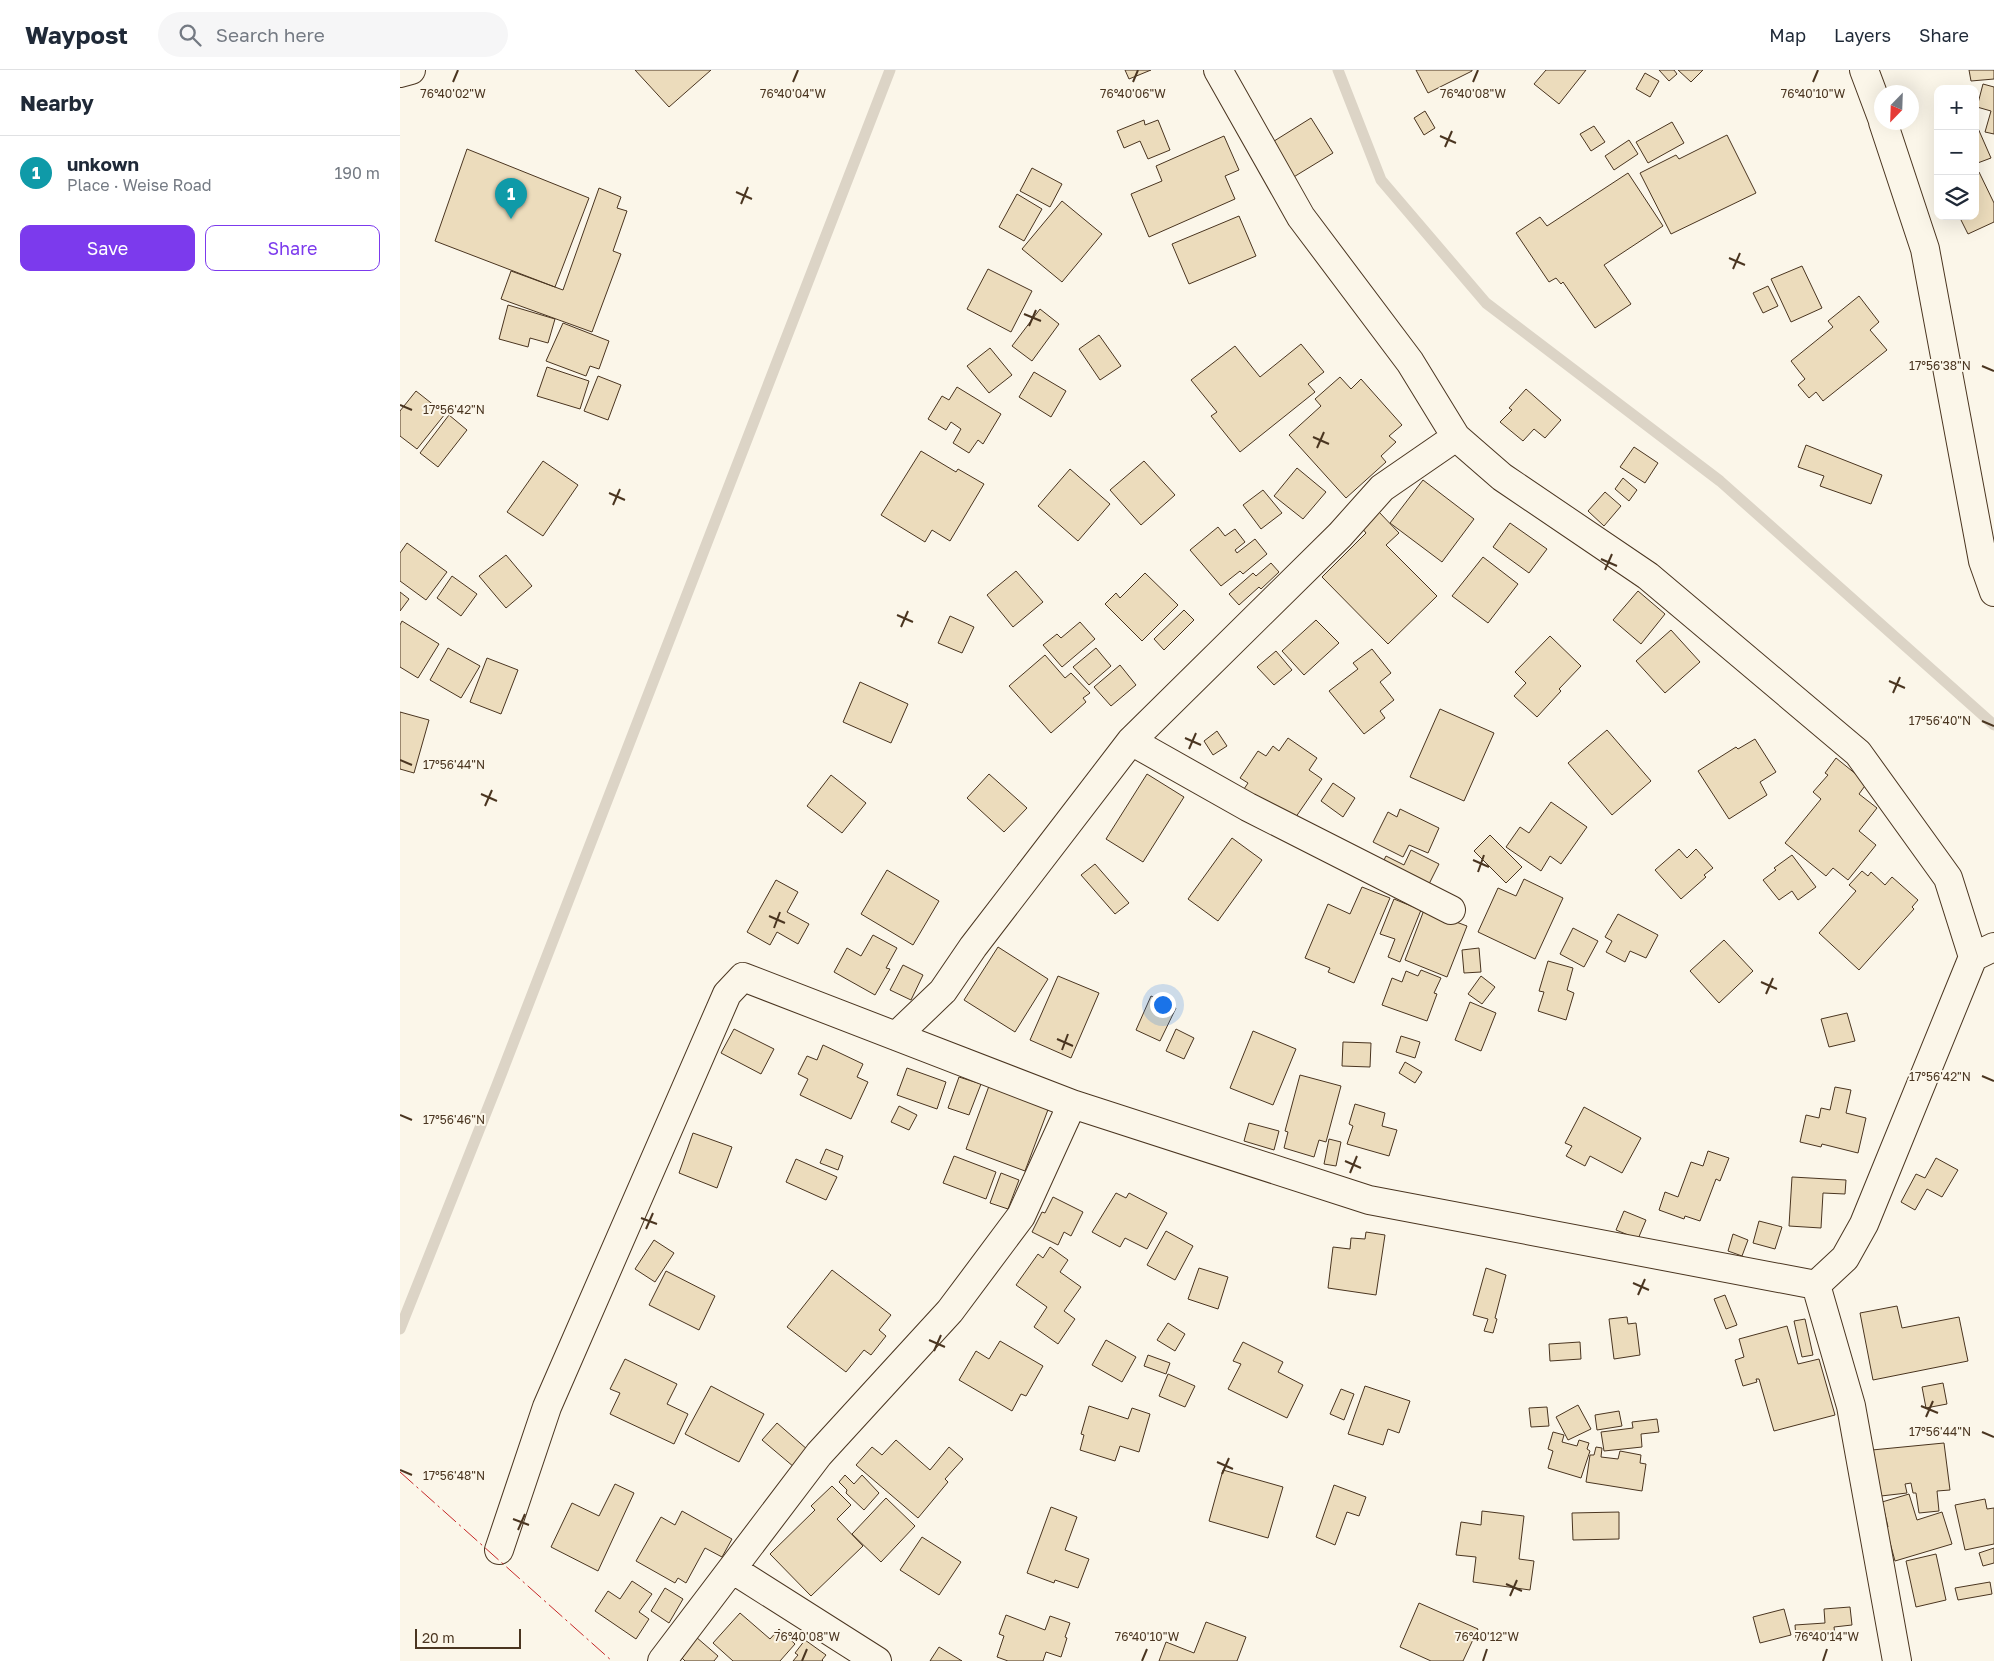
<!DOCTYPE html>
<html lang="en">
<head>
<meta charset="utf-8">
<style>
  body { margin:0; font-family:"Golos Text",sans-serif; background:#f6f6f7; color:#1f2937 }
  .controls { position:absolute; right:15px; top:15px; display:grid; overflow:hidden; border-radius:10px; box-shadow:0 5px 20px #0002 }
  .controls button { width:45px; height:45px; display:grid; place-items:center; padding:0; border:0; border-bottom:1px solid #e0e1e3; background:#fff; color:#1f2937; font:25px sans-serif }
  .compass { position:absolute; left:1474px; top:15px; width:45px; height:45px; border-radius:50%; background:#fff; box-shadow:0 5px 20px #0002; rotate:203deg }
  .scale { position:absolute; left:15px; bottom:12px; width:106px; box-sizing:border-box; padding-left:5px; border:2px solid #4a3520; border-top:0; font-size:14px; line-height:18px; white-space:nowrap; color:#4a3520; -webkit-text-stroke:4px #fbf6e9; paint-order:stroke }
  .you { position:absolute; left:762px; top:934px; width:18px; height:18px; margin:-12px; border:4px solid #fff; border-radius:50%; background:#1a73e8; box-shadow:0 0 0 8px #1a73e833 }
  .badge { display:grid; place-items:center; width:32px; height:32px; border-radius:50%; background:#7c3aed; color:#fff; font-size:16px; font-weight:700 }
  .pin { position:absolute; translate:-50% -41px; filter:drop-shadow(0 1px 2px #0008) }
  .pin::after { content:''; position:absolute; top:26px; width:18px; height:15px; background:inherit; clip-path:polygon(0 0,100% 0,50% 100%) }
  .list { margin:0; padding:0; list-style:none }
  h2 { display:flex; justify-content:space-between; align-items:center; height:65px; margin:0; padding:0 20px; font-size:21px }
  h2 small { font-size:16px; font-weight:400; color:#747a83 }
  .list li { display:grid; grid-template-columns:32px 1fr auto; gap:15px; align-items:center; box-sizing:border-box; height:75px; padding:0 20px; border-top:1px solid #e0e1e3 }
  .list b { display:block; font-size:19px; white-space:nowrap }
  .list p { margin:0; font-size:16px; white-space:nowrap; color:#747a83 }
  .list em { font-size:16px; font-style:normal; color:#747a83 }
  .actions { display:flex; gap:10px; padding:15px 20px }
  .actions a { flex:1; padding:11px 0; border:1px solid #7c3aed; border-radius:10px; text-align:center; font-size:18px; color:#7c3aed }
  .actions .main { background:#7c3aed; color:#fff }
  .icon { flex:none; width:28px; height:28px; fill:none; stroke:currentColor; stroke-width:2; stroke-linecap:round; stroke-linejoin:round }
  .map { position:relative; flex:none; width:1594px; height:1591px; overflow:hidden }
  header { display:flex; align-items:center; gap:30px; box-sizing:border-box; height:70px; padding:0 25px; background:#fff; border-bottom:1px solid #e0e1e3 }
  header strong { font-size:24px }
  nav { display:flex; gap:28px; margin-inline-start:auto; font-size:18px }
  .search { width:350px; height:45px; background:#f6f6f7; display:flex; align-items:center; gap:12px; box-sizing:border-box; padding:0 18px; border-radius:28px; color:#747a83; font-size:19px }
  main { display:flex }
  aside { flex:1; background:#fff }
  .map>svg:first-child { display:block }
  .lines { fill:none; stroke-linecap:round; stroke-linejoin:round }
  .stream { stroke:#dcd4c6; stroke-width:11 }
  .building { fill:#ecdcbc; stroke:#4a3520 }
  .street-casing { stroke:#4a3520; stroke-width:30 }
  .street { stroke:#fbf6e9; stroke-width:28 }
  .power { stroke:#c62828; stroke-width:1; stroke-dasharray:18 4 2.5 4; stroke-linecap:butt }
  .ticks { fill:none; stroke:#4a3520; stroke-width:2 }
  .ticks-label { font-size:12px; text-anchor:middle; fill:#4a3520; stroke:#fbf6e9; stroke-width:4; stroke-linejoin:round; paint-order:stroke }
</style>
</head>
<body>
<header>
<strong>Waypost</strong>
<div class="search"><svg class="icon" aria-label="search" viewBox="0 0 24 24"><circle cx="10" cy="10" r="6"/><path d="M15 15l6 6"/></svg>Search here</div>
<nav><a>Map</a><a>Layers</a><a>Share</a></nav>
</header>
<main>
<aside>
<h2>Nearby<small></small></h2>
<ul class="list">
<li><span class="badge" style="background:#0f9aa8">1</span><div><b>unkown</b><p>Place · Weise Road</p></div><em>190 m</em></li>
</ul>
<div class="actions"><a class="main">Save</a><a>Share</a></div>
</aside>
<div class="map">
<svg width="1594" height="1591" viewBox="0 0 1594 1591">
  <rect width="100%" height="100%" fill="#fbf6e9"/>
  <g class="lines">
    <path class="stream" d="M938 0 981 110 1086 233 1320 411 1594 655
      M0 1259 97 1015 490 0"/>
  </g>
  <path class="building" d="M235 0H311L269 37Z
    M725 0H751L729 9Z
    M1016 0H1072V1L1028 23Z
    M1146 0H1186L1159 34 1134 14Z
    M1259 0H1274L1277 4 1269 11Z
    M1278 0H1303L1291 12Z
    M1569 0H1594V9L1571 11Z
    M1245 3 1259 11 1250 27 1236 19Z
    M1583 14 1594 17V64L1585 62 1591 41 1577 37Z
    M1025 41 1035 58 1024 65 1014 48Z
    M911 48 933 83 892 108 871 73Z
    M744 50 745 55 758 50 770 80 748 89 740 71 724 78 717 61Z
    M1272 52 1284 73 1248 93 1236 72Z
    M1194 56 1205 72 1191 81 1180 64Z
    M1575 56H1577L1591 88 1575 94Z
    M1327 65 1356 123 1271 164 1240 103 1276 85 1279 89Z
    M824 66 839 100 825 106 835 129 749 167 731 124 762 111 756 96Z
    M1229 70 1238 84 1214 100 1205 86Z
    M67 79 189 128 155 217 35 171Z
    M632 98 662 114 650 137 620 121Z
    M1579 102 1594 133V152L1568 164 1559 146H1575V104Z
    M1228 103 1263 156 1204 195 1231 234 1195 258 1163 212 1161 214 1156 208 1149 212 1116 163 1140 147 1147 156Z
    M199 118 221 127 217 138 227 141 213 181 221 184 192 262 101 229 111 201 163 220Z
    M617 124 642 139 624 171 599 157Z
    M662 131 702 164 662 212 622 179Z
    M839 146 856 186 789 214 772 174Z
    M1402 196 1422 238 1391 252 1371 209Z
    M588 199 632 221 611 262 567 239Z
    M1368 216 1378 236 1363 243 1353 223Z
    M1459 226 1479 252 1470 260 1487 280 1423 331 1416 322 1409 328 1398 315 1405 309 1391 291 1433 257 1428 251Z
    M108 235 155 249 148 273 130 268 128 277 99 269Z
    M640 239 659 254 632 291 612 276Z
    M163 253 209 271 199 299 190 296 186 306 146 291Z
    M699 265 721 296 700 310 679 279Z
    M901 274 924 302 908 314 915 322 840 382 811 346 817 342 791 310 835 276 860 307Z
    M590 278 612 305 589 323 567 296Z
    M147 297 189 311 180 339 137 326Z
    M634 302 666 321 651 347 619 327Z
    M198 306 221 315 208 350 184 341Z
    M940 307 951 319 961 309 1002 355 989 366 996 372 981 386 986 392 946 428 889 365 921 336 915 329Z
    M557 317 601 344 583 374 578 370 569 383 553 373 561 359 551 352 546 360 528 349 542 326 549 330Z
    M1126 319 1161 350 1145 368 1134 359 1123 371 1100 352 1112 340 1109 338Z
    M16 321 45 344 17 379 0 366V341Z
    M49 345 67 360 38 397 20 383Z
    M1406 375 1482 405 1471 434 1420 416 1424 406 1398 397Z
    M1234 377 1258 393 1245 413 1220 397Z
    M521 381 556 402 558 399 584 414 550 471 532 460 525 472 481 445Z
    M143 391 178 415 143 466 107 442Z
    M744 391 775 425 741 455 710 420Z
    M897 398 926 422 903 449 874 426Z
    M670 399 710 434 678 471 638 436Z
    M1223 408 1237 420 1229 431 1215 419Z
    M1023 410 1074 449 1042 492 990 453Z
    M863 420 882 443 861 459 843 435Z
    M1205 422 1221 436 1204 456 1188 441Z
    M979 442 999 463 986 475 1037 526 988 574 922 507 966 463 962 458Z
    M1110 453 1147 479 1129 503 1093 477Z
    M818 457 825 466 835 459 845 472 835 480 837 483 855 469 867 484 843 504 840 501 821 516 790 480Z
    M7 473 47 502 26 530 0 511V483Z
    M106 485 132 516 106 538 79 506Z
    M1083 487 1118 514 1088 553 1052 526Z
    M871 493 879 502 861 519 859 517 839 535 829 524 853 503 856 506Z
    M616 501 643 532 613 557 587 525Z
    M745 503 778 535 742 571 705 534 716 523 720 528Z
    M52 506 77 524 61 546 37 528Z
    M1238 521 1265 544 1241 574 1213 550Z
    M0 522 9 529 0 541Z
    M784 540 794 550 764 580 754 569Z
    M550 546 574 557 562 583 538 573Z
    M916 550 939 573 904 605 882 581Z
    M2 551 39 574 18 608 0 597V555Z
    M680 552 695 569 662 597 643 575 657 564 661 568Z
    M1271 560 1300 592 1265 623 1236 591Z
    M1150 566 1181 596 1159 619 1161 621 1137 647 1114 626 1126 613 1115 602Z
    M48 578 80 596 61 628 30 610Z
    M696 578 711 596 689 615 673 597Z
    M972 579 991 603 980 612 994 630 980 641 985 648 964 664 929 621 958 599 953 593Z
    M876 581 892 600 874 615 857 597Z
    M645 585 665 608 671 603 690 623 683 628 686 632 651 663 609 616Z
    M87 588 118 600 101 644 70 632Z
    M720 595 736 615 711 636 694 617Z
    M460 612 508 634 491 673 443 652Z
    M1040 639 1094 663 1064 731 1010 707Z
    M0 642 29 650 14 703 0 699Z
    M1207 660 1251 711 1212 745 1168 693Z
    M817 661 827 676 813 685 804 671Z
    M888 668 917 688 909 700 922 709 891 754 842 722 848 713 840 708 858 681 866 686 873 676 879 681Z
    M1355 669 1376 702 1360 712 1367 725 1329 749 1298 701 1336 677 1338 679Z
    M1436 688 1467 713 1459 724 1477 738 1459 761 1476 775 1448 810 1433 798 1426 806 1385 773 1421 729 1413 722 1428 705 1425 703Z
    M589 704 627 738 604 762 567 728Z
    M747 704 784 727 743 792 706 769Z
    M431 705 466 733 442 763 407 736Z
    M933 713 955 728 943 747 921 731Z
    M1151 732 1187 757 1161 794 1150 786 1141 801 1106 777 1120 757 1129 763Z
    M1000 739 1039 758 1028 783 1009 775 1003 787 973 772 988 742 997 747Z
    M1090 765 1122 797 1106 813 1074 781Z
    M832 768 862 790 818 851 788 829Z
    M1279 779 1287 788 1296 779 1313 798 1304 805 1306 807 1281 829 1255 800Z
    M1011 780 1039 794 1025 822 980 798 986 786 1004 795Z
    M1392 785 1416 817 1398 830 1392 821 1379 830 1363 810 1376 800 1374 798Z
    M695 794 729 833 715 844 681 805Z
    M487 800 539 831 513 875 461 844Z
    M1462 801 1468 806 1471 802 1485 815 1492 807 1518 830 1512 837 1514 839 1459 900 1419 863 1456 821 1449 815Z
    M1124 809 1163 828 1135 889 1078 862 1098 818 1116 826Z
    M376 810 398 822 387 842 409 854 398 874 377 862 370 875 347 862Z
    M962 817 990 828 954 913 928 902 930 898 905 888 928 834 950 844Z
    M994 829 1021 840 1000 892 988 887 995 869 980 864Z
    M1024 840 1067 856 1047 907 1005 890Z
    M1218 844 1258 865 1246 888 1230 881 1225 892 1206 882 1212 871 1205 867Z
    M1173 858 1198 871 1184 897 1160 884Z
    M473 865 497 878 486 898 490 899 475 925 434 902 447 878 461 886Z
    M1324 870 1353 901 1319 933 1290 901Z
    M598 877 648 909 615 962 564 930Z
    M1079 878 1081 902 1064 903 1062 880Z
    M1148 891 1173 898 1167 920 1174 923 1166 950 1138 941 1144 922 1139 921Z
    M503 895 523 905 511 930 490 920Z
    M1021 900 1041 908 1034 923 1037 924 1027 951 982 935 992 908 1002 912 1006 901 1018 906Z
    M658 906 699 923 671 988 630 970Z
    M1081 906 1095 917 1082 934 1068 924Z
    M751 926 776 938 760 971 736 960Z
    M1070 932 1096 943 1081 981 1055 970Z
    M1447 943 1455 971 1429 977 1421 949Z
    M334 959 374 979 361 1004 321 983Z
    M776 959 794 968 784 989 766 981Z
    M853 961 896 979 873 1035 830 1018Z
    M1001 966 1020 972 1015 988 996 982Z
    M943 972 971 973 970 997 942 996Z
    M423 975 463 994 457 1007 468 1012 451 1049 400 1025 408 1009 398 1004 407 986 417 990Z
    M1005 992 1022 1002 1015 1013 999 1003Z
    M507 998 546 1012 537 1039 497 1025Z
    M900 1005 941 1016 926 1072 919 1070 914 1087 884 1078 888 1062 885 1061Z
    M559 1007 581 1014 569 1045 548 1038Z
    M589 1016 649 1037 625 1101 566 1079Z
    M1435 1017 1451 1020 1446 1043 1466 1048 1458 1083 1422 1074 1421 1077 1400 1072 1406 1045 1419 1048 1421 1038 1430 1040Z
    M955 1034 985 1043 982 1056 997 1060 989 1086 947 1074 953 1056 949 1054Z
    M499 1036 517 1045 509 1060 491 1052Z
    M1184 1037 1241 1068 1222 1103 1190 1086 1185 1096 1166 1086 1172 1076 1165 1073Z
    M849 1053 879 1061 874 1080 844 1071Z
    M293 1063 332 1077 317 1118 279 1103Z
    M929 1069 941 1072 936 1096 924 1094Z
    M426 1079 443 1086 438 1100 420 1093Z
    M1308 1081 1329 1088 1320 1111 1316 1109 1300 1151 1285 1146 1284 1149 1259 1140 1265 1122 1278 1127 1291 1092 1303 1096Z
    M554 1086 596 1102 586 1129 543 1113Z
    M1536 1088 1558 1100 1542 1127 1527 1119 1515 1140 1501 1132 1516 1104 1525 1108Z
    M396 1089 437 1107 426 1130 386 1112Z
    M601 1103 619 1110 608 1139 590 1133Z
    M1392 1107 1446 1110 1445 1124 1423 1123 1421 1158 1389 1156Z
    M716 1123 726 1128 729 1123 767 1143 747 1179 725 1168 720 1177 692 1162Z
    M653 1127 683 1142 671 1166 664 1162 658 1175 632 1162 642 1142 645 1143Z
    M1224 1141 1246 1150 1238 1169 1216 1160Z
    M1359 1151 1382 1157 1375 1179 1353 1173Z
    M766 1161 793 1176 775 1210 747 1195Z
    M966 1162 985 1165 976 1225 928 1218 933 1177 950 1179 951 1168 965 1169Z
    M1333 1164 1348 1170 1342 1186 1328 1181Z
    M254 1170 274 1183 255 1212 235 1199Z
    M650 1177 668 1190 660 1202 681 1217 664 1241 675 1249 658 1274 634 1257 647 1237 616 1215 638 1184 643 1188Z
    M799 1198 828 1207 818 1239 788 1229Z
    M1086 1198 1106 1205 1095 1248 1097 1249 1093 1263 1084 1261 1088 1249 1073 1245Z
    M432 1200 491 1245 479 1260 486 1266 471 1285 464 1280 446 1302 387 1257Z
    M266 1201 315 1226 299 1260 249 1235Z
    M1325 1225 1337 1255 1326 1259 1314 1229Z
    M1497 1236 1502 1258 1559 1247 1568 1291 1473 1310 1460 1243Z
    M1227 1247 1228 1254 1236 1253 1240 1285 1214 1289 1209 1249Z
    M1405 1249 1413 1285 1402 1287 1394 1251Z
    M768 1253 785 1264 775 1281 757 1270Z
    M1387 1256 1398 1294 1419 1289 1435 1345 1374 1361 1359 1309H1356L1357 1312 1343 1316 1335 1290 1344 1287 1339 1269Z
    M706 1270 736 1287 722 1312 692 1295Z
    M600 1271 643 1296 626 1326 621 1324 612 1341 559 1310 576 1281 589 1289Z
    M843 1272 883 1292 878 1302 903 1315 887 1348 828 1319 841 1294 833 1291Z
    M1180 1272 1181 1289 1150 1291 1149 1274Z
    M748 1285 770 1293 766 1304 744 1296Z
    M225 1289 277 1314 267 1334 288 1344 274 1374 210 1344 220 1323 210 1319Z
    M768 1304 795 1316 785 1337 759 1326Z
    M1543 1313 1547 1334 1526 1338 1522 1317Z
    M311 1316 364 1344 339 1392 285 1364Z
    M965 1316 1010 1331 999 1363 988 1359 983 1375 948 1364Z
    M941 1319 954 1324 944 1350 930 1344Z
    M1178 1335 1191 1359 1168 1370 1156 1347Z
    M689 1336 728 1349 732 1338 750 1344 739 1382 720 1376 715 1391 680 1380 684 1365 681 1364Z
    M1147 1337 1149 1356 1131 1357 1129 1338Z
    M1219 1341 1222 1356 1197 1360 1195 1345Z
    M1257 1349 1259 1362 1241 1364 1242 1377 1204 1381 1201 1362 1233 1358 1232 1352Z
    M377 1353 408 1380 394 1397 362 1370Z
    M1153 1362 1164 1365 1162 1372 1177 1376 1179 1370 1189 1373 1187 1379 1190 1381 1181 1408 1148 1398 1153 1381 1148 1379Z
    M496 1370 530 1400 549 1377 563 1389 545 1409 548 1412 518 1448 456 1395 472 1377 482 1385Z
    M1544 1373 1550 1420 1537 1421 1539 1441 1519 1443 1516 1423H1513L1511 1413 1505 1414 1507 1423 1481 1426 1472 1380Z
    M1196 1377 1202 1378 1201 1387 1218 1389 1220 1381 1241 1385 1240 1393 1246 1394 1242 1421 1186 1412 1190 1385H1194Z
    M823 1400 883 1417 868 1468 809 1451Z
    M445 1405 454 1414 462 1405 479 1423 464 1440 446 1423 447 1420 439 1412Z
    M215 1414 234 1423 198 1501 151 1477 172 1433 199 1446Z
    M934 1415 966 1427 959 1446 947 1442 935 1475 916 1467Z
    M432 1416 451 1435 437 1449 463 1476 411 1526 370 1484 415 1440 411 1436Z
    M1509 1424 1517 1450 1542 1442 1552 1474 1495 1491 1486 1458 1488 1457 1482 1432Z
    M486 1428 515 1456 481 1492 452 1464Z
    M1585 1429 1587 1439 1594 1438V1474L1565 1480 1555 1435Z
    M651 1437 677 1447 665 1480 689 1489 678 1518 655 1510 654 1513 627 1503Z
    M282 1441 332 1469 322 1487 305 1478 286 1513 278 1508 275 1513 236 1491 261 1447 275 1455Z
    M1082 1441 1124 1446 1119 1489 1134 1491 1130 1520 1073 1512 1076 1487 1056 1485 1061 1452 1081 1455Z
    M1219 1442V1469L1173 1470 1172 1443Z
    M522 1467 561 1492 539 1525 500 1500Z
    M1594 1478V1493L1583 1496 1579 1483Z
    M1536 1484 1546 1530 1516 1537 1506 1491Z
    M232 1511 252 1524 239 1542 249 1549 236 1569 195 1541 208 1521 220 1529Z
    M1590 1512 1592 1524 1558 1530 1555 1518Z
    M265 1518 283 1529 269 1553 251 1541Z
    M1019 1533 1078 1559 1063 1591H1031L1000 1577Z
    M1450 1537 1452 1555 1434 1557 1435 1565 1396 1568 1395 1555 1425 1553 1424 1539Z
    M1384 1539 1391 1565 1360 1573 1353 1547Z
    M340 1543 370 1569 379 1559 395 1574 380 1591H333L313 1573Z
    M606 1545 645 1560 650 1546 670 1553 665 1567 667 1568 661 1587 646 1582 643 1591H608L597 1587 604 1566 599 1564Z
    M806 1552 846 1567 837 1591H759L766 1572 794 1583Z
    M296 1567 318 1586 314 1591H285L279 1585Z
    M405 1570 426 1585 422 1590 423 1591H393L398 1585 395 1583Z
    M539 1577 562 1591H530Z"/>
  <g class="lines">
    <g class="street-casing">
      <path id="street" d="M1464 0 1482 48
        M0 3 11 0
        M1483 52 1525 179 1583 491 1594 522
        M731 671 848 737 1051 840
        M1573 887 1594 877
        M496 966 543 921 573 877 731 671 940 465 982 418 1056 367
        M1416 1215 1451 1336 1497 1591
        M99 1480 147 1337 327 924 343 907 672 1034 969 1130 1416 1215 1445 1188 1464 1154 1573 887 1548 808 1458 683 1248 506 1102 407 1056 367 1010 292 901 147 818 0
        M332 1499 477 1591
        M262 1591 419 1384 550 1241 621 1146 672 1034"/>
    </g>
    <use href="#street" class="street"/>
    <path class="power" d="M0 1402 212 1591"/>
  </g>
  <path class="ticks" d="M53 12 58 0M393 12 398 0M733 12 738 0M1073 12 1078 0M1413 12 1418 0M1040 66 1056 73M1045 77 1052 61M336 122 352 129M341 134 348 117M1329 188 1345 195M1333 199 1340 183M624 244 641 251M629 256 636 240M1582 296 1594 301M0 335 12 340M913 367 929 374M917 378 924 362M209 423 225 430M213 435 220 419M1201 489 1217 496M1205 500 1212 484M497 545 513 552M501 557 508 541M1489 611 1505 618M1493 623 1500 607M1582 651 1594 656M785 668 801 675M789 679 796 663M0 690 12 695M81 724 97 731M85 736 92 720M1073 790 1089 797M1078 802 1084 785M369 846 385 853M374 858 380 842M1361 912 1377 919M1366 924 1373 908M657 969 673 976M662 980 668 964M1582 1006 1594 1011M0 1045 12 1050M945 1091 961 1098M950 1103 957 1086M241 1148 257 1154M246 1159 253 1143M1233 1213 1249 1220M1238 1225 1245 1209M529 1270 545 1277M534 1281 541 1265M1521 1336 1538 1343M1526 1347 1533 1331M1582 1362 1594 1367M817 1392 833 1399M0 1400 12 1405M822 1404 829 1388M113 1449 129 1455M118 1460 125 1444M1106 1514 1122 1521M1110 1526 1117 1510M402 1591 407 1579M742 1591 747 1579M1083 1591 1087 1579M1423 1591 1427 1579"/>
  <g class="ticks-label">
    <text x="393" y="28">76°40'04"W</text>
    <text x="733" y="28">76°40'06"W</text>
    <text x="1073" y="28">76°40'08"W</text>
    <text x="1413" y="28">76°40'10"W</text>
    <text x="53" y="28">76°40'02"W</text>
    <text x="1540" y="300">17°56'38"N</text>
    <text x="54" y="344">17°56'42"N</text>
    <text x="1540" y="655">17°56'40"N</text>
    <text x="54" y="699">17°56'44"N</text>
    <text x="1540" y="1011">17°56'42"N</text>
    <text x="54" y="1054">17°56'46"N</text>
    <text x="1540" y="1366">17°56'44"N</text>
    <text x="54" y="1410">17°56'48"N</text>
    <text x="407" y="1571">76°40'08"W</text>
    <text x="747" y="1571">76°40'10"W</text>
    <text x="1087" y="1571">76°40'12"W</text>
    <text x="1427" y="1571">76°40'14"W</text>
  </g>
</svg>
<div class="controls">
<button>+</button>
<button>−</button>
<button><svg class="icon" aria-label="layers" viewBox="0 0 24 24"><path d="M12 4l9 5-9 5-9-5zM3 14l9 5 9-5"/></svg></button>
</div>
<svg class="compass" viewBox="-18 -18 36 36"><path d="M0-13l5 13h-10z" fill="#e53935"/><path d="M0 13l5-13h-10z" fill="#747a83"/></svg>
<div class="scale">20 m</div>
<div class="you"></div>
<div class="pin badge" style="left:111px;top:149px;background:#0f9aa8">1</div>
</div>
</main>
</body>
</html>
